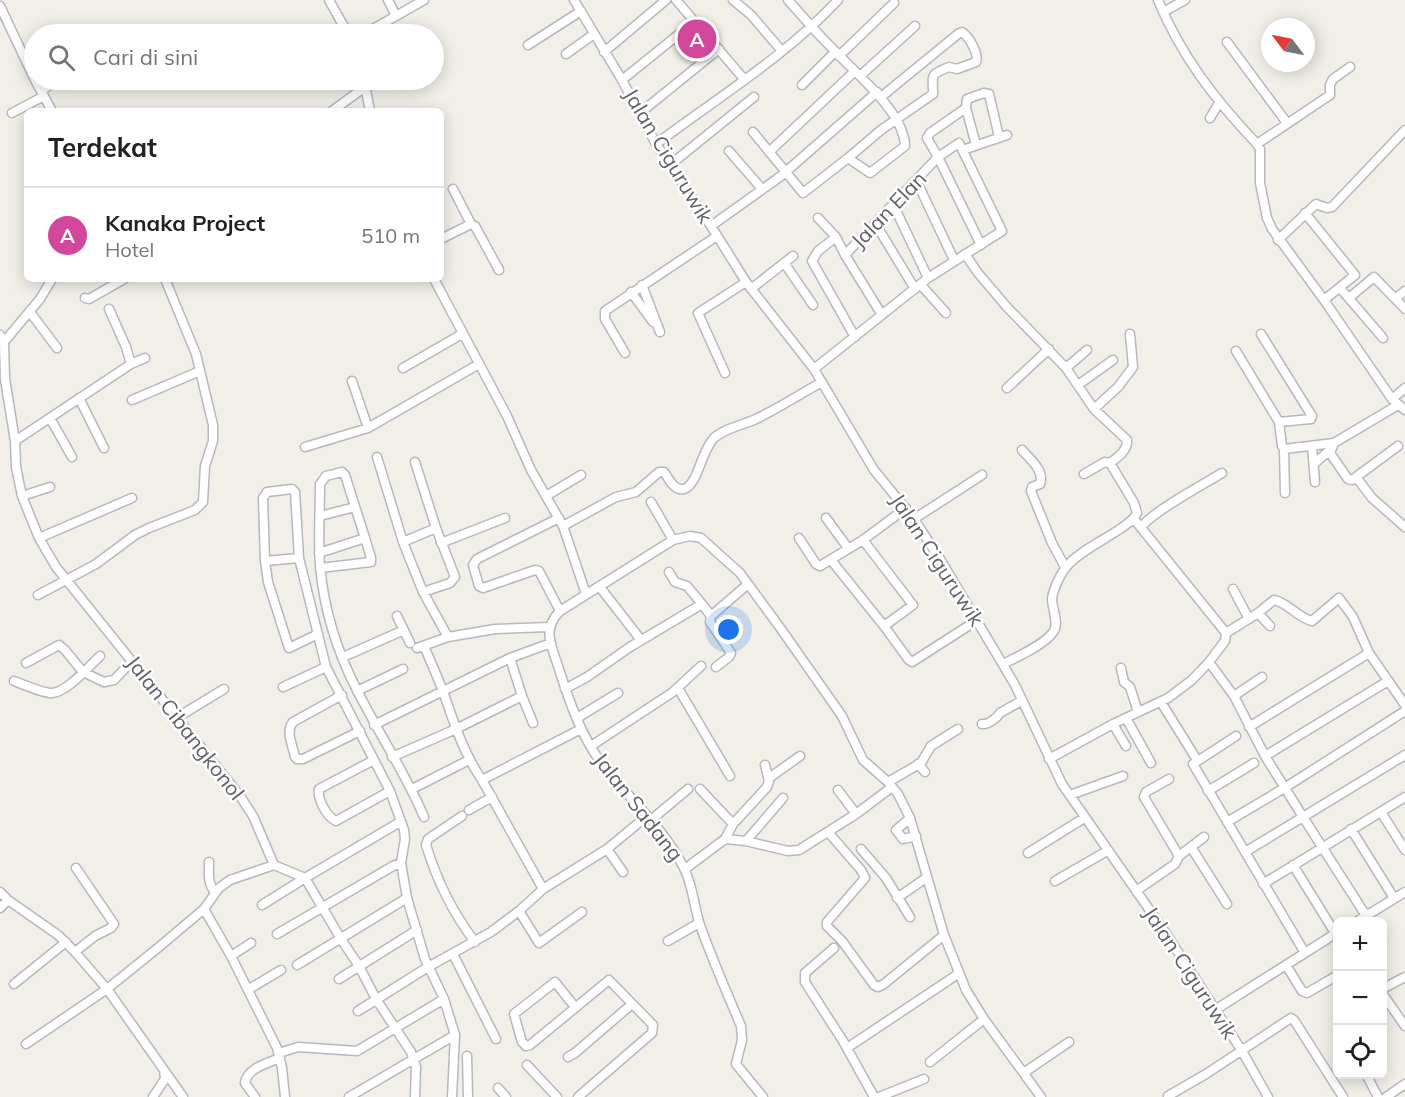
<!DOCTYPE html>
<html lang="id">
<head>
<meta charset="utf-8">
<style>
  body { margin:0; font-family:Mulish,sans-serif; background:#f2f2f2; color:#202124 }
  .controls { position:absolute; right:18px; bottom:18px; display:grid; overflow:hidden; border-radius:9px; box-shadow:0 3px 15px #0003 }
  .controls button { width:54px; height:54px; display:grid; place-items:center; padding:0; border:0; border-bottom:2px solid #e0e0e0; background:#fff; color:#202124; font:30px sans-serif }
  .compass { position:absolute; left:1261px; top:18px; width:54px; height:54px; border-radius:50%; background:#fff; box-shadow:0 3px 15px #0003; rotate:302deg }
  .you { position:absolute; left:729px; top:630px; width:21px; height:21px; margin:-15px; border:4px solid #fff; border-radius:50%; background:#1a73e8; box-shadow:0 0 0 9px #1a73e833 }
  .badge { display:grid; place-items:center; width:39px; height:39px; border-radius:50%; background:#b45309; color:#fff; font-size:20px; font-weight:700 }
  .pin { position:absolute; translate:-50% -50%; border:3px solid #fff; box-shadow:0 2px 6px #0006 }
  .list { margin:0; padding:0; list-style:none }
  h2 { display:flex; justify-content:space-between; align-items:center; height:78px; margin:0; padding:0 24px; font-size:26px }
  h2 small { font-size:20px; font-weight:400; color:#757577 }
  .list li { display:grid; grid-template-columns:39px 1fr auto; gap:18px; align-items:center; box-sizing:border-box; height:96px; padding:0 24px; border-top:2px solid #e0e0e0 }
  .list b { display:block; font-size:22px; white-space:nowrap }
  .list p { margin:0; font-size:20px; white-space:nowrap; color:#757577 }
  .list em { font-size:20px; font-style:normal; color:#757577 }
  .icon { flex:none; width:33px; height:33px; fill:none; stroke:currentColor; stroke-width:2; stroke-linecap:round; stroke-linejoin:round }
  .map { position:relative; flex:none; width:1405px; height:1097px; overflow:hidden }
  .search { position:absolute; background:#fff; box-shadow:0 3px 15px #0003; left:24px; top:24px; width:420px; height:66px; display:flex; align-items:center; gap:15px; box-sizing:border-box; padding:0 21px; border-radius:33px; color:#757577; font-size:22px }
  .panel { position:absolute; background:#fff; box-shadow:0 3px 15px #0003; left:24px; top:108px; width:420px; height:174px; border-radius:9px }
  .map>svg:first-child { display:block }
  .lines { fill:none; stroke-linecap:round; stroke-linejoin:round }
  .minor-casing { stroke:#b5b8bc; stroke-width:11 }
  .minor { stroke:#fff; stroke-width:8 }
  .labels { text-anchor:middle; stroke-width:5; stroke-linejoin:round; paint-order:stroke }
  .street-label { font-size:21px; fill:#5f6368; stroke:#fff }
</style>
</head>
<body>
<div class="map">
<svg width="1405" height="1097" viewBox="0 0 1405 1097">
  <rect width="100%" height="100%" fill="#f1efe8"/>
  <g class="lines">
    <g class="minor-casing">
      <path id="minor" d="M329 0 348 34
        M574 0 622 80 656 144 711 226 746 282 814 369 874 470 914 519 940 559 1015 685 1062 784 1167 935 1242 1051 1268 1097
        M676 0 744 79
        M733 0 751 15 781 50
        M1158 0C1181 56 1216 101 1257 144L1260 149V183L1267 218 1272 229 1324 300 1392 399 1405 410
        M0 6 34 78
        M1163 12 1185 0
        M396 16 424 0
        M364 34 396 16 388 0
        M1227 42 1287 123
        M528 45 581 11
        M604 52 666 0
        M566 54 594 34
        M839 56 894 3
        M860 76 915 26
        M35 80 52 111
        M268 80H269
        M364 80 370 111
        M622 80 694 22
        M802 85 835 52
        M41 91 58 80
        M966 108 967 99 984 93 989 94 999 137
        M332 111 365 87
        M12 113 44 96
        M640 113 719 49
        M1210 118 1219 103
        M753 132 803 193 848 158 870 173 905 146C904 112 856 74 835 51 818 35 803 17 788 0
        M656 144C716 99 787 55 838 0
        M1257 144 1330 95V85L1333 79 1350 67
        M976 145 966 108 930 133 927 138 938 157 981 245
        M963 150 1007 135
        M729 151 762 189
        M769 152 855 71
        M848 158 881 130 933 94C933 74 929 75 949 67L957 69 976 62C979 54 970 38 962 32L958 34 881 97
        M670 165 754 97
        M917 182 954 260
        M453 189 471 224
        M893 204 928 278
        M1305 213 1355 275 1324 300
        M818 218 836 237
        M875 223 915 289
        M711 226 781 176 877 92
        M441 239 471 224 475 226 499 270
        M1278 240 1316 204 1327 208 1332 207 1405 130
        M965 254 978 273 1006 306 1066 368 1094 409 1127 440C1128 450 1118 457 1110 463L1134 503 1137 513C1130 529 1082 547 1067 566 1061 573 1053 589 1052 599 1052 609 1059 622 1054 631 1046 644 1017 657 1003 664
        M845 255 836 237 818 251 812 261 855 337
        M785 264 813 305
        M434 279 507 416 531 470 563 526 586 594
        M642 285 660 332
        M921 285 946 313
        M1340 288 1383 338
        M751 289 793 256
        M631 292 653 322
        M85 298 89 299 124 279
        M1349 298 1374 277 1405 309
        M1396 298 1405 291
        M30 312 57 348
        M1261 334 1312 416 1311 419 1279 422
        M0 335 4 342 5 379 15 441 16 467 22 496 39 538 56 567 240 796 253 816 274 865 305 878 341 939 359 966 376 999 411 1052 416 1067 415 1097
        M4 342 40 299 52 279
        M1236 351 1279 422 1282 446 1284 449 1334 443
        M625 353 605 319V311L717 236
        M131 364 145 358
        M403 368 462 334
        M1066 368 1087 350
        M814 369 928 278 1002 231 959 143 938 157 845 255 882 315
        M725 373 698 313 746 282
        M352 381 368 428
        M1078 385 1113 360
        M1007 388 1049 349
        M79 398 104 448
        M1392 399 1405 388
        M132 400 200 371
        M1398 405 1334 443 1330 453 1348 479 1352 480 1356 477 1372 498 1405 527
        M1094 409 1118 387 1133 367 1130 334
        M50 418 72 457
        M15 441 131 364 126 347 109 309
        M1312 446 1315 482
        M305 447 368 428 479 364
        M1284 449 1285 493
        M1022 450C1030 459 1045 471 1040 484L1032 487 1031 491 1052 543 1065 567
        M377 457 403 542 423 592 448 637
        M415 462 436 528 455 577 450 583 423 592
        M1314 464 1331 449
        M1084 474 1105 462 1110 463
        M1356 477 1398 446
        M22 496 50 487
        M546 496 581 475
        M651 502 673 540
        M320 516 355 507
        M559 518 477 559 473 565 479 586 483 588 535 570 539 571 560 611
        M826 518 848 548
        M914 519 982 475
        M1134 519 1226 633
        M563 526 616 497 636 492 659 472H664C669 479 674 491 684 489 698 485 701 451 714 438 725 428 743 425 756 419 779 408 800 394 822 382
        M1141 528C1148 514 1206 483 1222 473
        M39 538 132 498
        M799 538 816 564 820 566 863 540 906 508
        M403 542 436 528
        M441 543 505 518
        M319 553 365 538 345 475 342 472 326 476 320 484C320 511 318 539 320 566 324 609 338 654 358 692 379 734 406 774 424 817
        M299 558 265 561 268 582 289 648 318 634
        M831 560 884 626 913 605 863 540
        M265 561 263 498 267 492 292 489 295 492 299 558 326 667 390 791 404 830 405 839 401 863 407 898 425 959 444 999 455 1035 452 1097
        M320 568 371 562V558L365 538
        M669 572 675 582 687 586 702 604
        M599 586 641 640
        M1233 589 1249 619
        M38 595 96 564 135 535 149 528 195 510 203 502 205 466 213 441V425L196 354 165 279
        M1258 613 1270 626
        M397 616 410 643
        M711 616 710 622 731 653 729 657 716 667
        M884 626 908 659 912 662 976 621
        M424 646C431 662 438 678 444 694 454 723 463 751 480 777
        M417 648 448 637 495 629 549 627
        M343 657 404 630
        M1209 662 1234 696 1265 756 1303 817 1245 852
        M26 663 59 645 65 650 83 672 104 682 114 680 132 661
        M1121 668 1124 682 1130 687 1138 712
        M14 681C24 685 41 692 50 693 66 694 89 666 100 656
        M283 687 326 667
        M678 688 730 776
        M565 689 587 677 630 647 702 604 711 616 748 584
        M357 691 403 669
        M342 695 293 722C285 731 293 746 295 757L297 759H303L360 731
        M522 696 533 723
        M1234 696 1262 677
        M1161 702 1197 760
        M178 717 224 689
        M577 718 618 693
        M1126 718 1151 763
        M982 724C988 725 997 718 1000 713L1021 701
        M1113 724 1126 746
        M374 725 510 658 551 643
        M1249 727 1369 653 1405 705
        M1236 736 1193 764 1305 953
        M591 746 673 692 701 666
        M1265 756 1388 681
        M392 757 456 729 522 696 510 658
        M1049 759 1113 724 1168 698 1192 680 1209 662 1225 641 1226 633 1258 613 1274 600C1287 602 1298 618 1312 621L1339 598 1353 617 1369 653
        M374 760 319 789C317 799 327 817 336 821L390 791
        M918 764 925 772
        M769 778 800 756
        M1169 779 1146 792 1144 797 1179 856
        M888 782 921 763 931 746 958 729
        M412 789 469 760
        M700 789 733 824
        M838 790 856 814
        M1208 791 1254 763
        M1070 795 1123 776
        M469 810 492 797
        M1381 812 1405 850
        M462 816 428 839 426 845C437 881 452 912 475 942
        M910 818 896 830 903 839 916 836
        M651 820 688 789
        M1227 822 1286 787 1405 711
        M1351 829 1394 898
        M828 832 861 870 865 878 827 922V926L842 941 874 985 878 987 884 984 944 935
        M725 839 733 824 767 787 769 781 765 765
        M746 841 783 798
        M1191 847 1227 904
        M607 849 623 872
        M861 849 886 878 910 917
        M1028 853 1084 818
        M209 862C209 873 207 883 215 892
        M1293 865 1335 933
        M685 869 725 839 746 841 788 851 799 850 856 814 892 787
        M1055 881 1107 851
        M1263 884 1405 797
        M543 889 482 780 581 729
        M1136 891 1175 864 1179 856 1204 837
        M0 892 8 900 58 935 75 952 107 989 183 1097
        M897 898 926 878
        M262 905 305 878 400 822
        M0 908 8 900
        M204 909 231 956 277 1048 282 1068 285 1097
        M519 911 539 943 582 912
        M1356 922 1405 892
        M1370 922 1303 817 1405 755
        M277 934 393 866 401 863
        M668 941 699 923
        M834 948 805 973V982L843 1041 874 1097
        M75 952 95 936 111 928 114 924 76 868
        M453 954 496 1039
        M231 956 251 943
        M297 965 407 898
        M1286 965 1302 991 1307 993 1338 975
        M339 979 417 930
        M14 984 66 942
        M249 989 281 970
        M1382 989 1405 977
        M1382 993 1405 1026
        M575 1007 555 982 514 1014 522 1042 526 1046 530 1045 609 980 653 1025 652 1033 578 1097
        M1215 1010 1338 932
        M358 1011 428 967 491 932 519 911 543 889 607 849 647 816
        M26 1044 107 989 159 947 204 909 219 888 230 880 274 865
        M847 1048 958 974
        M279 1053 298 1047 357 1051 444 999
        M467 1056 468 1097
        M568 1057 575 1053 632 1004
        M930 1062 984 1019
        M527 1065 557 1097
        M1025 1072 1069 1042
        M1366 1074 1378 1097
        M498 1088 506 1097
        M1168 1096 1206 1074 1291 1018 1294 1020 1343 1097
        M153 1097 165 1079 164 1070
        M255 1097 245 1083C247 1068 268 1063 280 1058
        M349 1097 455 1035
        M763 1097 736 1064 742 1040 741 1026C727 993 712 959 700 925 694 907 693 886 684 868 665 830 632 801 605 768 582 739 569 701 558 666 551 645 542 629 560 611L673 540 690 536 701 538 740 573 781 629 842 716 863 760 888 782 898 794 910 818 944 935 966 990 984 1019 1041 1097
        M879 1097 924 1079
        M1386 1097 1405 1084"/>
    </g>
    <use href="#minor" class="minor"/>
  </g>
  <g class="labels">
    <g class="street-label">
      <text transform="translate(668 156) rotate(59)" y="7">Jalan Ciguruwik</text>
      <text transform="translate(889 210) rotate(-46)" y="7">Jalan Elan</text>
      <text transform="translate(937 560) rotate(57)" y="7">Jalan Ciguruwik</text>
      <text transform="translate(185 728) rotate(52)" y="7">Jalan Cibangkonol</text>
      <text transform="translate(638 807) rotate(52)" y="7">Jalan Sadang</text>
      <text transform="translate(1190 973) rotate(57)" y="7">Jalan Ciguruwik</text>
    </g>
  </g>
</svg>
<div class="controls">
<button>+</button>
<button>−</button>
<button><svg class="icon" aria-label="locate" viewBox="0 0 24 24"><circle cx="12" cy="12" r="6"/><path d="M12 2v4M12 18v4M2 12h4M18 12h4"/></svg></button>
</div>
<svg class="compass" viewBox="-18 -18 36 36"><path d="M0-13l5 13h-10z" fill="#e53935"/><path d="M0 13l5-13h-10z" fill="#757577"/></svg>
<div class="you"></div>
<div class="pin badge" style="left:697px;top:39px;background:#d1479c">A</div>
<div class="search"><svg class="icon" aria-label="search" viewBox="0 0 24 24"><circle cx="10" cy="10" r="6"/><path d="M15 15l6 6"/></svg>Cari di sini</div>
<section class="panel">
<h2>Terdekat<small></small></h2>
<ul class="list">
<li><span class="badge" style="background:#d1479c">A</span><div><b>Kanaka Project</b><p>Hotel</p></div><em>510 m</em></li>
</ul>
</section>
</div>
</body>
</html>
